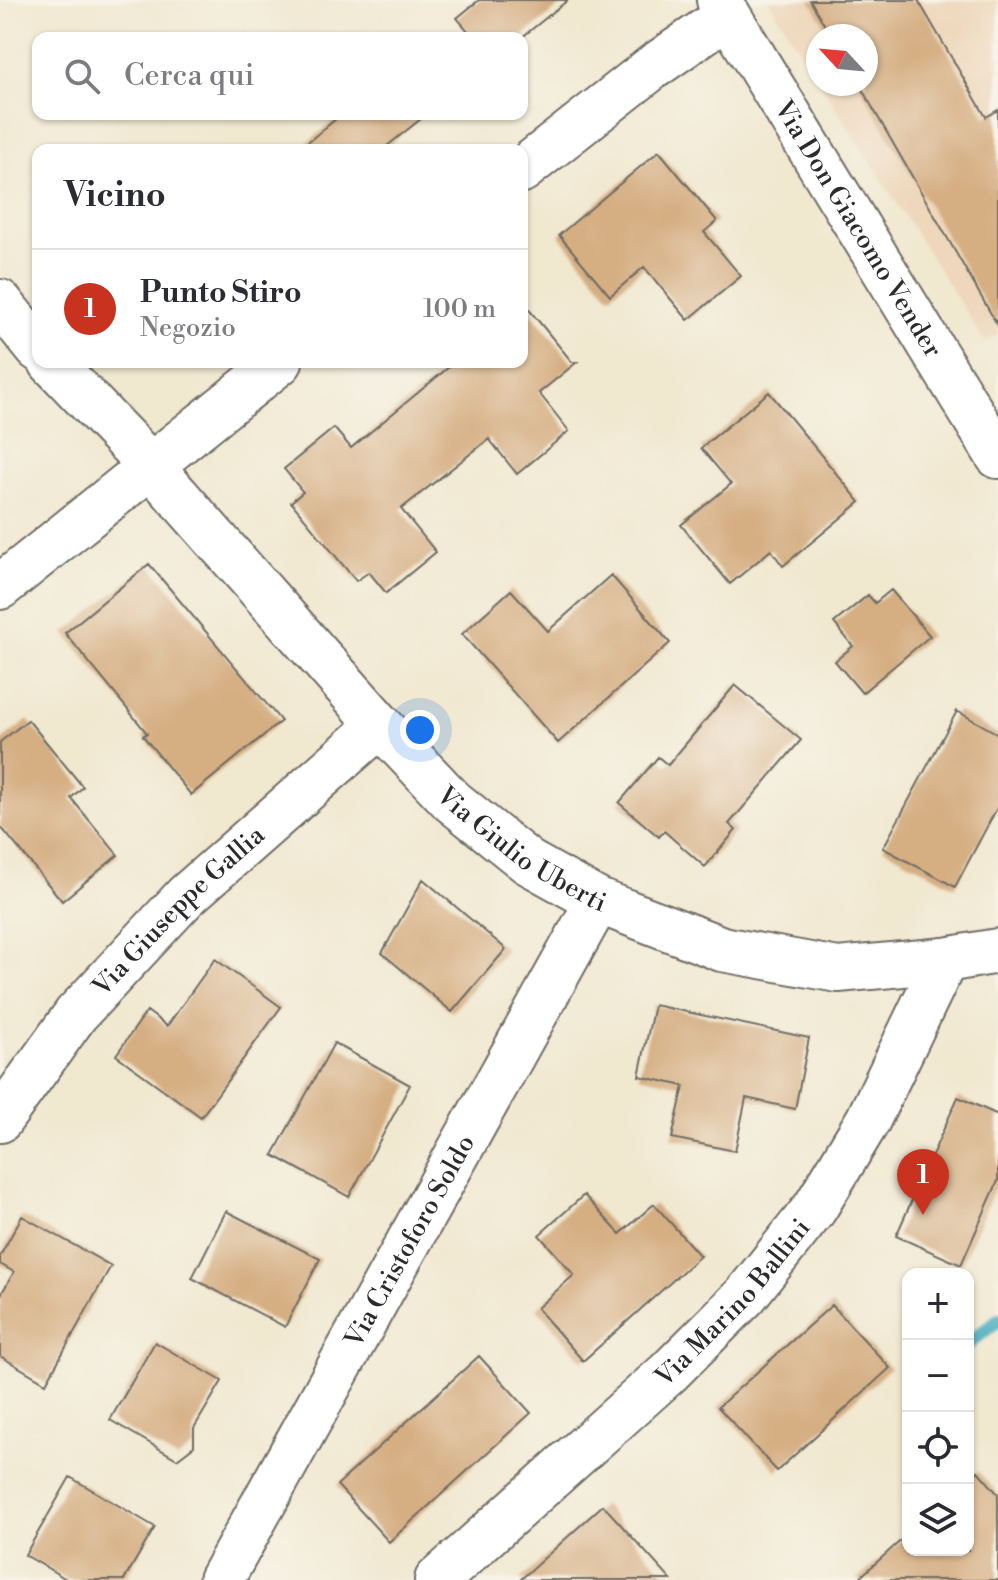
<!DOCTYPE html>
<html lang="it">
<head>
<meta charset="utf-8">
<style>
  body { margin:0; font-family:"Libre Bodoni",serif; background:#f7f7f7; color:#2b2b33 }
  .controls { position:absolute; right:24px; bottom:24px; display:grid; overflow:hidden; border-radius:16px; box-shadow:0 2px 6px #0004 }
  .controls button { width:72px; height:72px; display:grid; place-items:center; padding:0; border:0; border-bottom:2px solid #e1e1e2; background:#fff; color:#2b2b33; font:40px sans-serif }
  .compass { position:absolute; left:806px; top:24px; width:72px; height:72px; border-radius:50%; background:#fff; box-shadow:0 2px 6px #0004; rotate:296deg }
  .you { position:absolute; left:420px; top:730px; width:28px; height:28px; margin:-20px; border:6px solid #fff; border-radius:50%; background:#1a73e8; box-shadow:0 0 0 12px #1a73e833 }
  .badge { display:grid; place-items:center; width:52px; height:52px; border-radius:50%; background:#c8321e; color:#fff; font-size:26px; font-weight:700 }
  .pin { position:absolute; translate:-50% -66px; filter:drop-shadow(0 2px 4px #0008) }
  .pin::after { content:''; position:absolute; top:42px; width:28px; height:24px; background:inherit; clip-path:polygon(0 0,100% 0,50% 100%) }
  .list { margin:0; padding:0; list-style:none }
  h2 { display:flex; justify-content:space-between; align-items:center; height:104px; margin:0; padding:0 32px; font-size:34px }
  h2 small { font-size:26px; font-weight:400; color:#7c7c81 }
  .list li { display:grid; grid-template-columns:52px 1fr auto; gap:24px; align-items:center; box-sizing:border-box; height:120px; padding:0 32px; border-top:2px solid #e1e1e2 }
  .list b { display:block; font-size:30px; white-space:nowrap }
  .list p { margin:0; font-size:26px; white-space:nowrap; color:#7c7c81 }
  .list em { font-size:26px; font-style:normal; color:#7c7c81 }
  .icon { flex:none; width:44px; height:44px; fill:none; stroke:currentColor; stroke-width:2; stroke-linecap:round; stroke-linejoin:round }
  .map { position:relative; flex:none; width:998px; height:1580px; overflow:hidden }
  .search { position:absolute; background:#fff; box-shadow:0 2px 6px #0004; left:32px; top:32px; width:496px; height:88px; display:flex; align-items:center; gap:20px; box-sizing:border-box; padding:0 28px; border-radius:16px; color:#7c7c81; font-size:30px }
  .panel { position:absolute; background:#fff; box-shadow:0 2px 6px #0004; left:32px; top:144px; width:496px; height:224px; border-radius:16px }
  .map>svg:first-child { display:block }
  .built { fill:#eed7bb }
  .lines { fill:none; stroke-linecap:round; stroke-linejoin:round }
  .stream { stroke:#3da9bc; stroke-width:14 }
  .building { fill:#d5ae82 }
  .minor-casing { stroke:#706d65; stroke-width:48 }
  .tertiary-casing { stroke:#706d65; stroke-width:48 }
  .minor { stroke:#fff; stroke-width:44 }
  .tertiary { stroke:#fff; stroke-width:44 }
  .labels { text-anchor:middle; stroke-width:8; stroke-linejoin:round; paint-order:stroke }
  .street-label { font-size:26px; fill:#2b2b2b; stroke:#f7f3e8 }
</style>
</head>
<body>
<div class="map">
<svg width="998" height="1580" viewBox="0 0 998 1580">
  <rect width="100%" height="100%" fill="#f7f3e8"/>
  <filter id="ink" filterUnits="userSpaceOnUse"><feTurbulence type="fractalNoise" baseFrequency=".0125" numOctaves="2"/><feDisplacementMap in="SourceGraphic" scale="16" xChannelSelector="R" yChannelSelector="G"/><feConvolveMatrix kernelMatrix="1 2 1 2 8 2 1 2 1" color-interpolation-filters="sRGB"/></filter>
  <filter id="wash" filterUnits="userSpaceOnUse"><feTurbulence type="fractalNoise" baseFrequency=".006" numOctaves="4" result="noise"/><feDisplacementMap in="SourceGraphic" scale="32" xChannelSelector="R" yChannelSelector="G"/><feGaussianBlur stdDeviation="1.8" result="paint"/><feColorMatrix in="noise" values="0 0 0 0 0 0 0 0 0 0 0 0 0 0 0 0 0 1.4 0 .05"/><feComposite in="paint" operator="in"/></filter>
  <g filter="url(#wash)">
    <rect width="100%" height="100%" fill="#f1e8d0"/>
    <path class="built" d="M768 0H998V334L985 342 821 84H866V36H818V79Z"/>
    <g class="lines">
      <path class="stream" d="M968 1344 998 1320"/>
    </g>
    <g id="blocks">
      <path class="building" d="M479 0H568L521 38H474L457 18Z
        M810 0H918L986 117 998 110V326L859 84H866V36H831Z
        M342 114H427L382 150H298Z
        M659 151 717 221 704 232 741 276 688 320 644 267 610 296 559 235Z
        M522 301 572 362H577L539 393 569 431 517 474 489 439 401 509 436 552 386 593 369 572 356 581 291 502 303 492 284 469 334 428 351 448 455 362H522Z
        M769 392 860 502 783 566 771 550 730 584 681 525 731 484 701 448Z
        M149 564 281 721 191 795 143 736 147 733 65 633Z
        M611 575 670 643 558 743 462 634 511 590 548 631Z
        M891 590 930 636 862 693 835 661 853 646 834 623 868 595 875 603Z
        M735 685 801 740 729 824 736 830 705 867 664 831 659 837 619 803 658 757 668 765Z
        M957 711 998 734V806L955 887 883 848Z
        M28 720 83 787 71 798 118 855 62 901 0 826V742Z
        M423 879 506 949 452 1012 382 953Z
        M215 959 281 1007 201 1117 116 1055 147 1011 167 1026Z
        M654 1005 809 1038 795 1109 746 1098 735 1151 672 1138 684 1086 639 1076Z
        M334 1043 410 1085 349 1197 273 1155Z
        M958 1097 998 1115V1181L961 1265 896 1236Z
        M584 1195 620 1234 654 1204 700 1256 583 1361 537 1308 574 1275 539 1235Z
        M226 1211 320 1259 285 1327 192 1278Z
        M22 1216 111 1266 46 1383 0 1356V1296L14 1272 0 1264V1256Z
        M832 1305 890 1368 777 1471 718 1407Z
        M155 1342 222 1381 194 1428V1446L177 1459 110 1420Z
        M479 1356 531 1413 389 1542 337 1485Z
        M978 1471 998 1494V1580H857L908 1534V1550H968V1480Z
        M70 1477 155 1527 124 1580H68L25 1555Z
        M603 1505 671 1580H520Z"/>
    </g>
  </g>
  <g filter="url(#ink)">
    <use href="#blocks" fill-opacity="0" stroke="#706d65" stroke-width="2"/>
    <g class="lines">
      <g class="minor-casing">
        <g id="minor">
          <path d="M522 170 653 67 728 15"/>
          <path d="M0 302 38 349"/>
          <path id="s1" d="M51 362 150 465 380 725 452 801 528 862 598 901 722 949 838 970 945 960 998 951"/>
          <path d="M0 587 280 362"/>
          <path id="s2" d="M0 1120 76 1014 186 896 380 725"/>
          <path id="s3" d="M221 1580 598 901"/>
          <path id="s4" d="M437 1580 668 1373 745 1296 815 1208 868 1120 945 960"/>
        </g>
      </g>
      <g class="tertiary-casing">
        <g id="tertiary">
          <path id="s5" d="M719 0 998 456"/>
        </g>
      </g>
      <use href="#minor" class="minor"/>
      <use href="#tertiary" class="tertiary"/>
    </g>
  </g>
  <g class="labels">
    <g class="street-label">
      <text dy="9" stroke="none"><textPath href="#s5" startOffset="268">Via Don Giacomo Vender</textPath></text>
      <text dy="9" stroke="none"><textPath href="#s1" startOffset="680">Via Giulio Uberti</textPath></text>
      <text dy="9" stroke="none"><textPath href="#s2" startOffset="276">Via Giuseppe Gallia</textPath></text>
      <text dy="9" stroke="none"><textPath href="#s3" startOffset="388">Via Cristoforo Soldo</textPath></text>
      <text dy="9" stroke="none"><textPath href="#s4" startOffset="406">Via Marino Ballini</textPath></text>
    </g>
  </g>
</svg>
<div class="controls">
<button>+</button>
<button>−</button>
<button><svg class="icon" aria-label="locate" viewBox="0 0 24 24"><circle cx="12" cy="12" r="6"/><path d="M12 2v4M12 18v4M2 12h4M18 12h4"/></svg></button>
<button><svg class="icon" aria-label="layers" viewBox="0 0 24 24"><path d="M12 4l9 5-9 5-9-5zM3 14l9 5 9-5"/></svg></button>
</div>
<svg class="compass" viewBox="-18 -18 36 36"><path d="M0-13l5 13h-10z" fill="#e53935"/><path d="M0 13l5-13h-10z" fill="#7c7c81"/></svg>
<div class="you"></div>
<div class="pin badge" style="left:923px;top:1215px">1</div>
<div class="search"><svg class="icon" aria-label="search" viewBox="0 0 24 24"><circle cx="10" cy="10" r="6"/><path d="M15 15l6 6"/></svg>Cerca qui</div>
<section class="panel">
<h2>Vicino<small></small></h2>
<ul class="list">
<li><span class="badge">1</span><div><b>Punto Stiro</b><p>Negozio</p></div><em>100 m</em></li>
</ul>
</section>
</div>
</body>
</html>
